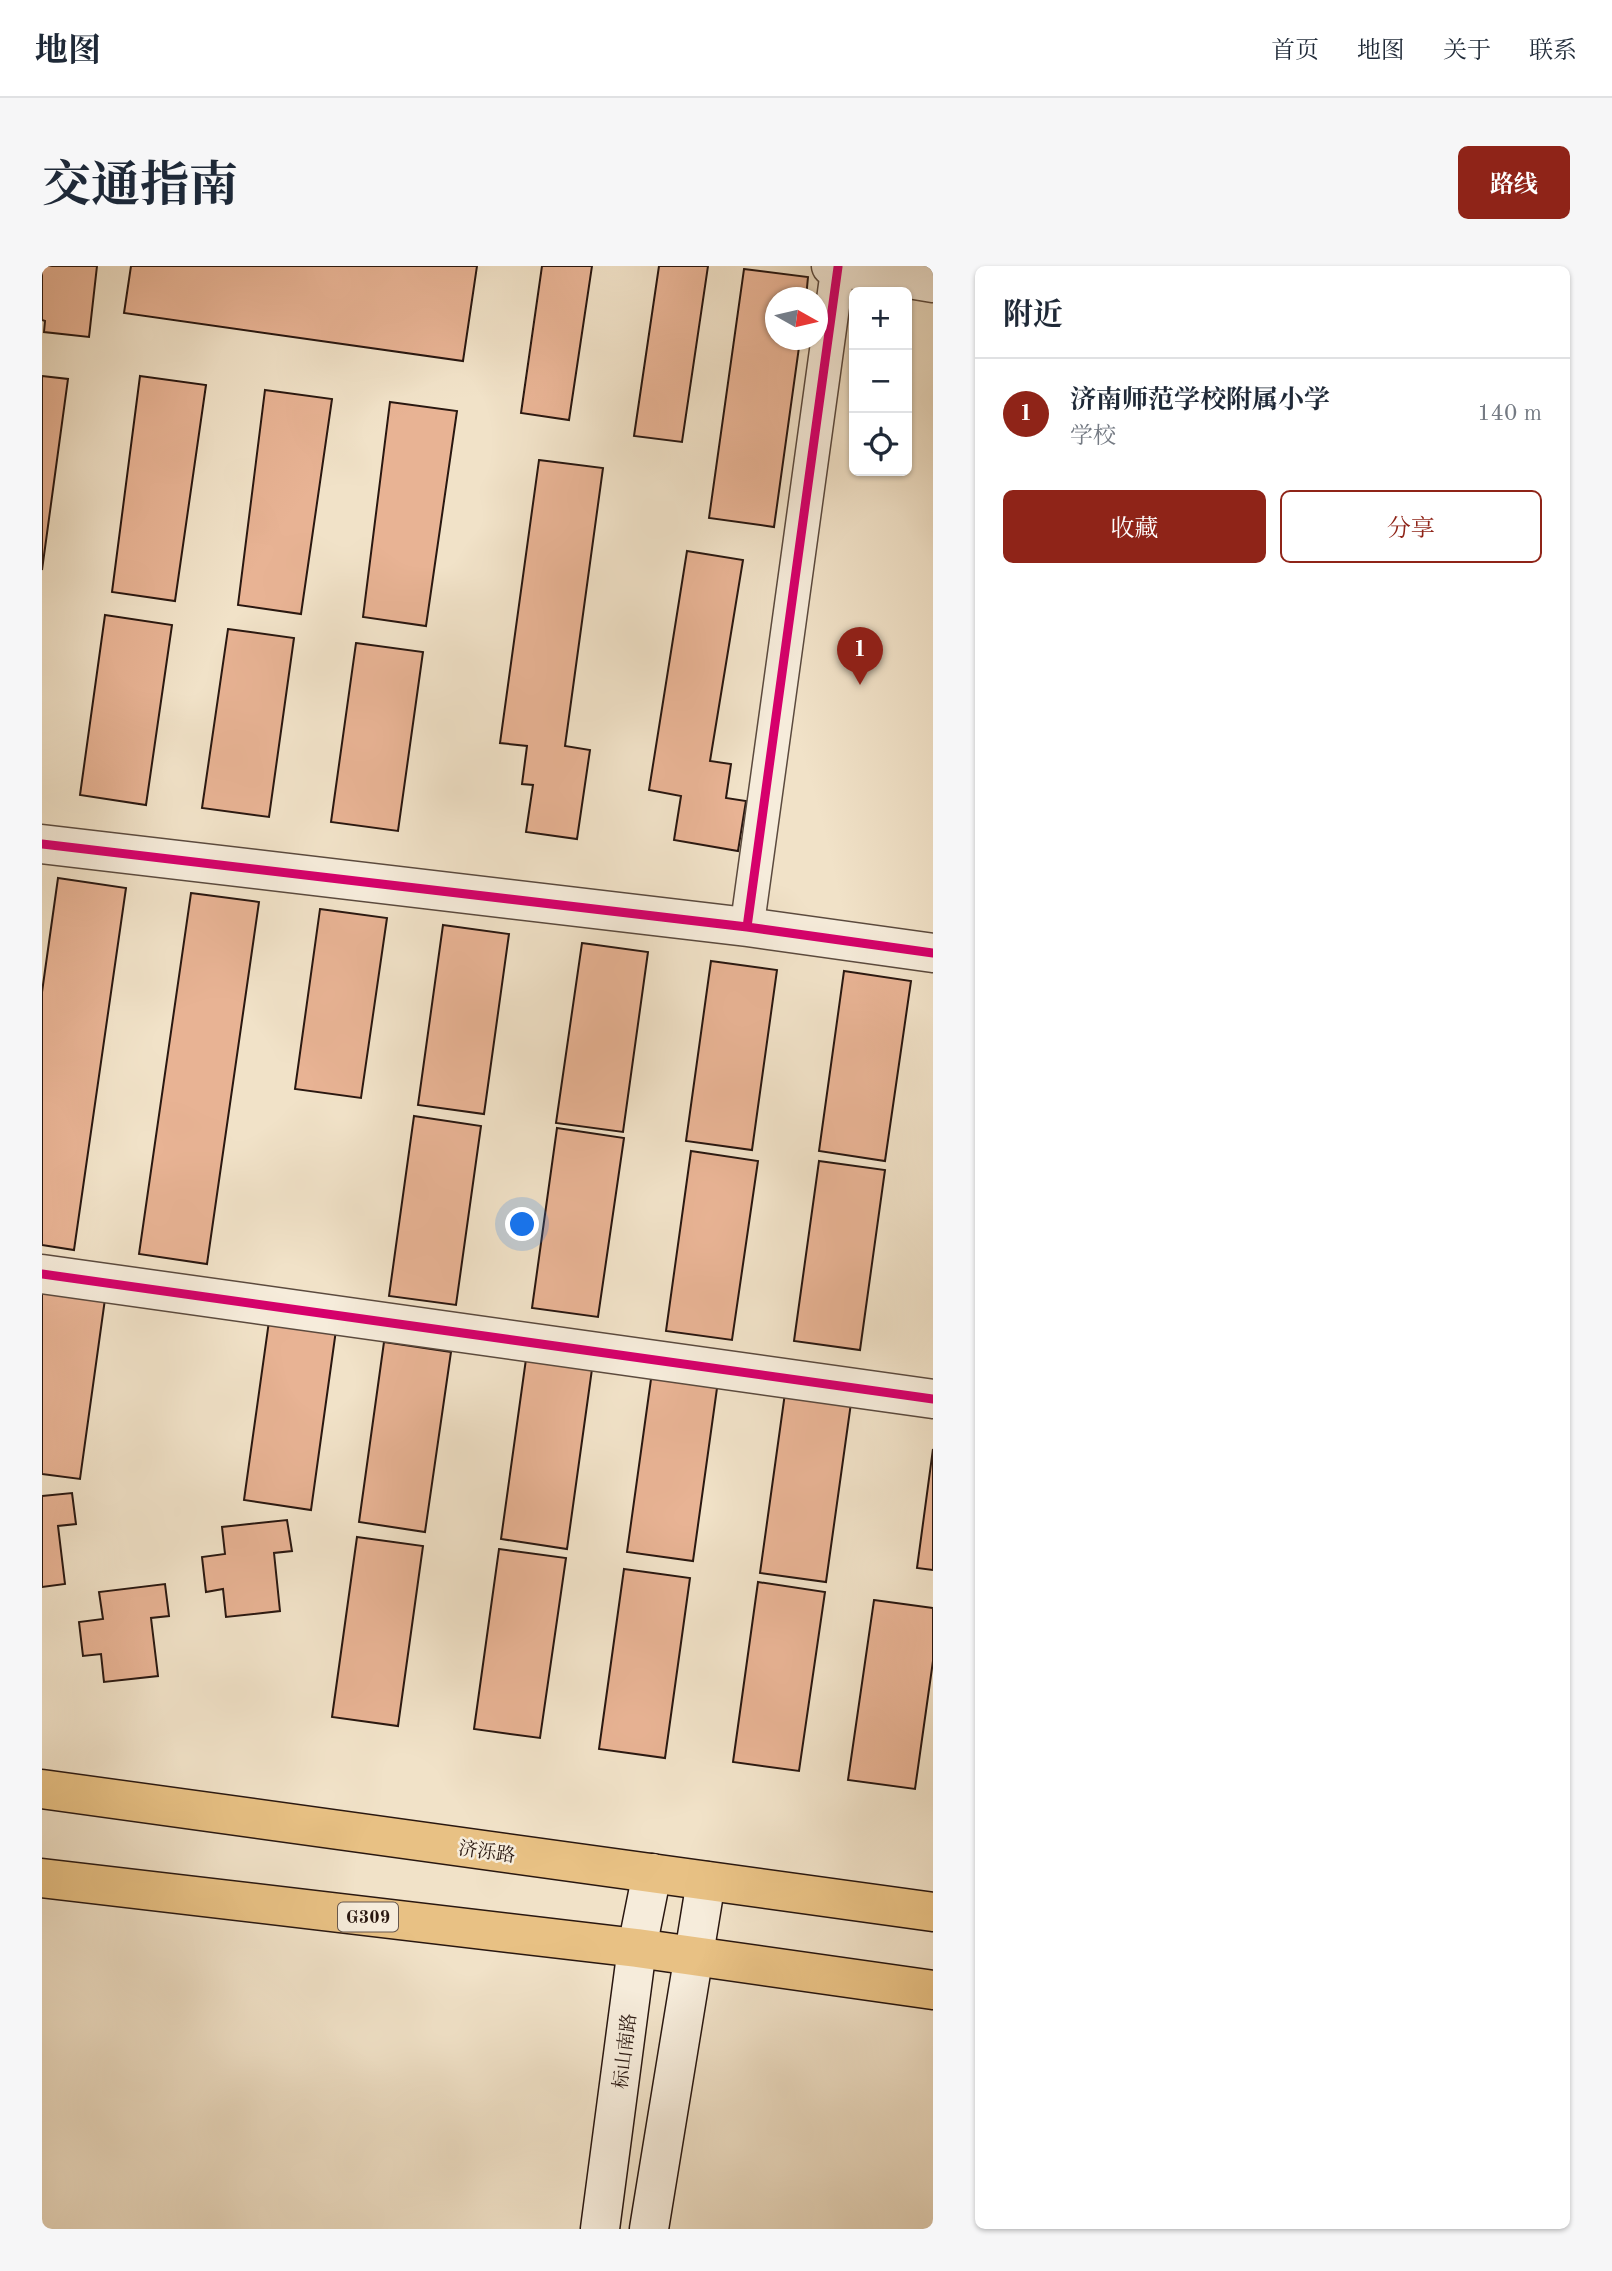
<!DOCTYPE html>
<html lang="zh">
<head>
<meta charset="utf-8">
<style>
  body { margin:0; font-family:"Old Standard TT","Noto Serif SC",serif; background:#f6f6f7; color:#1f2937 }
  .controls { position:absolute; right:21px; top:21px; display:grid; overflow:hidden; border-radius:10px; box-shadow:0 2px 5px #0004 }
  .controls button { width:63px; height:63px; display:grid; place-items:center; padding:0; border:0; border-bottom:2px solid #e0e1e3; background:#fff; color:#1f2937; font:35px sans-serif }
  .compass { position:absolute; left:723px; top:21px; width:63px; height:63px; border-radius:50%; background:#fff; box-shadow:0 2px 5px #0004; rotate:98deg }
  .you { position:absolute; left:481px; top:959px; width:24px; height:24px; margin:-18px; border:5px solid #fff; border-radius:50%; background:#1a73e8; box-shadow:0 0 0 10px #1a73e833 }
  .badge { display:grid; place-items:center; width:46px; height:46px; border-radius:50%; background:#8f2418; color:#fff; font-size:23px; font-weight:700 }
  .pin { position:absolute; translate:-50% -58px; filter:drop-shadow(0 2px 4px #0008) }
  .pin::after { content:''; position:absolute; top:37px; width:24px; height:21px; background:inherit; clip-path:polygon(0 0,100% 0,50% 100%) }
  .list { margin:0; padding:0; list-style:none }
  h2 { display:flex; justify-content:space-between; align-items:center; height:91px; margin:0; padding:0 28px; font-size:30px }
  h2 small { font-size:23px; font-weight:400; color:#747a83 }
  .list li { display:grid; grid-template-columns:46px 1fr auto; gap:21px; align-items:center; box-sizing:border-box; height:112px; padding:0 28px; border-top:2px solid #e0e1e3 }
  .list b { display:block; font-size:26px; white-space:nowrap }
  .list p { margin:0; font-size:23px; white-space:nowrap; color:#747a83 }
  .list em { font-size:23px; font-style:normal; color:#747a83 }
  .actions { display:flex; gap:14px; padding:21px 28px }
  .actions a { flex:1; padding:16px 0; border:2px solid #8f2418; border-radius:10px; text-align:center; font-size:24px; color:#8f2418 }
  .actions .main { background:#8f2418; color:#fff }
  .icon { flex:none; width:38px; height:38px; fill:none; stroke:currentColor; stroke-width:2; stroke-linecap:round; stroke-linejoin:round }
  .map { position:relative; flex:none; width:891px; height:1963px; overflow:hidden; border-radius:10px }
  header { display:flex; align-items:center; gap:42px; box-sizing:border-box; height:98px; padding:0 35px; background:#fff; border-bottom:2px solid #e0e1e3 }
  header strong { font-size:33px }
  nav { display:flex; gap:38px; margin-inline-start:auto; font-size:24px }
  .intro { display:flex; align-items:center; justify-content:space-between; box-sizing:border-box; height:168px; padding:0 42px }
  h1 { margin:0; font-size:49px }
  .button { padding:18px 32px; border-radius:10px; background:#8f2418; color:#fff; font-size:24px; font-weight:700 }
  main { display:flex; gap:42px; padding:0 42px }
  aside { flex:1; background:#fff; border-radius:10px; box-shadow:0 2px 5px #0004 }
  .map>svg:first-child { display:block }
  .building { fill:#e8b394; stroke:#291710; stroke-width:2 }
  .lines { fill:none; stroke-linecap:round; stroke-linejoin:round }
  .minor-casing { stroke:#5b4a3e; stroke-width:36 }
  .tertiary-casing { stroke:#5b4a3e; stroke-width:41 }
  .secondary-casing { stroke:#291710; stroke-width:41 }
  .trunk-casing { stroke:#291710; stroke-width:41 }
  .minor { stroke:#f6ecdb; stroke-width:33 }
  .tertiary { stroke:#f6ecdb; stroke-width:38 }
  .secondary { stroke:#f6ecdb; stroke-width:38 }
  .trunk { stroke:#e8c184; stroke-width:38 }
  .cycleway-casing { stroke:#f6ecdb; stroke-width:13 }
  .cycleway { stroke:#d6006c; stroke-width:9 }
  .labels { text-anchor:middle; stroke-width:5; stroke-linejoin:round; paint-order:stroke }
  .shield { fill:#f6ecdb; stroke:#66574d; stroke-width:2 }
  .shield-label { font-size:18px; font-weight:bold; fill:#291710 }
  .street-label { font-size:19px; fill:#291710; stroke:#f6ecdb }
</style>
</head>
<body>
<header>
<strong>地图</strong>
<nav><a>首页</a><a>地图</a><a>关于</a><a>联系</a></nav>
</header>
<div class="intro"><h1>交通指南</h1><a class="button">路线</a></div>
<main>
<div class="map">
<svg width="891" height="1963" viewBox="0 0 891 1963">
  <rect width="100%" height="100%" fill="#f1e2c8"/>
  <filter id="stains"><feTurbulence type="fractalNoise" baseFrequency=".00286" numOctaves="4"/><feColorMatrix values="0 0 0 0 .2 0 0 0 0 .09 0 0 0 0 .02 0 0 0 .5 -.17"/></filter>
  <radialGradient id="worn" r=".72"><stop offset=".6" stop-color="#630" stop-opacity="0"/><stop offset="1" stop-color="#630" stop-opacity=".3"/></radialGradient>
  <path class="building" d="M0 0H55L47 71 2 66 3 55 0 54Z
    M89 0H435L421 95 82 47Z
    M500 0H550L527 154 479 147Z
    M617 0H666L640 176 592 170Z
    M702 3 766 11 764 32H734V74H758L732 261 667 252Z
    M0 110 26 113 0 304Z
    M98 110 164 119 133 335 70 326Z
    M223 124 290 133 259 348 196 339Z
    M348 136 415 145 384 360 321 351Z
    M497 194 561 202 523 480 548 484 535 573 484 566 491 519 480 518 485 480 458 477Z
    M645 285 701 294 668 495 689 498 684 532 704 535 696 585 632 574 639 530 607 524Z
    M63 349 130 359 104 539 38 529Z
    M186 363 252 372 227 551 160 542Z
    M314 377 381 386 356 565 289 556Z
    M16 612 84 622 32 984 0 979V726Z
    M149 627 217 636 165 998 97 988Z
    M278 643 345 652 319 832 253 823Z
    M401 659 467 668 442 848 376 839Z
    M540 677 606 686 581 866 514 857Z
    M669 695 735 704 710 884 644 875Z
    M802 705 869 715 843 895 777 885Z
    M372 850 439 860 414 1039 347 1030Z
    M515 862 582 872 556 1051 490 1042Z
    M649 885 716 895 690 1074 624 1065Z
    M777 895 843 904 818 1084 752 1075Z
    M0 1024 63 1033 38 1213 0 1208Z
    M227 1055 294 1064 269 1244 202 1234Z
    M342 1076 409 1086 383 1266 317 1256Z
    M484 1093 550 1103 525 1283 459 1273Z
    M610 1106 676 1115 651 1295 585 1286Z
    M743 1127 809 1137 784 1316 718 1307Z
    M891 1183V1304L875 1302Z
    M30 1227 34 1258 16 1260 23 1318 0 1321V1230Z
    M245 1254 250 1285 232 1287 238 1345 184 1351 181 1323 164 1326 160 1291 183 1288 180 1261Z
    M315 1271 381 1280 356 1460 290 1451Z
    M457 1283 524 1292 498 1472 432 1463Z
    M582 1303 648 1312 623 1492 557 1483Z
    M716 1316 783 1326 757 1505 691 1496Z
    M123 1318 127 1350 109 1352 116 1410 62 1416 59 1388 41 1390 37 1356 61 1353 57 1326Z
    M832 1334 891 1342V1395L873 1523 806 1514Z"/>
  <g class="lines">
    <g class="minor-casing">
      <path id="minor" d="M705 661 796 1"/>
    </g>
    <g class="tertiary-casing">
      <path id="tertiary" d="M789 0 891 17
        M0 578 705 661 891 687
        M0 1008 891 1133"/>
    </g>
    <g class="secondary-casing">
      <path id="secondary" d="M558 1963 595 1682 610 1607
        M607 1963 664 1615"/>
    </g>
    <g class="trunk-casing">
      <path id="trunk" d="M0 1523 891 1646
        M0 1612 595 1682 891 1724"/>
    </g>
    <use href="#minor" class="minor"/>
    <use href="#tertiary" class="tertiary"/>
    <use href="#secondary" class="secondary"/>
    <use href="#trunk" class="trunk"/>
    <g class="cycleway-casing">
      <path id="cycleway" d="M0 578 705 661 891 687
        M705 661 796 1
        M0 1008 891 1133"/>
    </g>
    <use href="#cycleway" class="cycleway"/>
  </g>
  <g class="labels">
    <rect class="shield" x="296" y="1636.5" width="60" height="29" rx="5"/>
    <g class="shield-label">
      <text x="326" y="1657">G309</text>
    </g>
    <g class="street-label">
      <text transform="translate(445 1585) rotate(8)" y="7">济泺路</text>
      <text transform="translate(582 1785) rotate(-83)" y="7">标山南路</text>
    </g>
  </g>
  <rect width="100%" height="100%" filter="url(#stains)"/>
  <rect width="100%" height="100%" fill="url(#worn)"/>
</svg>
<div class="controls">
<button>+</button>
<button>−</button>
<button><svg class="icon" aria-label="locate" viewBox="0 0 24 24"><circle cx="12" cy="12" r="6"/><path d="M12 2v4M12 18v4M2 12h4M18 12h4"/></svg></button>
</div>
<svg class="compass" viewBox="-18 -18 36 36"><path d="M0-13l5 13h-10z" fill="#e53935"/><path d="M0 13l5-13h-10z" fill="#747a83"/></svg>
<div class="you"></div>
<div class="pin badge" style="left:818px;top:419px">1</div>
</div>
<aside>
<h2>附近<small></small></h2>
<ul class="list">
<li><span class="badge">1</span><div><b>济南师范学校附属小学</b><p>学校</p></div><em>140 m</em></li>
</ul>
<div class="actions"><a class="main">收藏</a><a>分享</a></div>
</aside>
</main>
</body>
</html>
